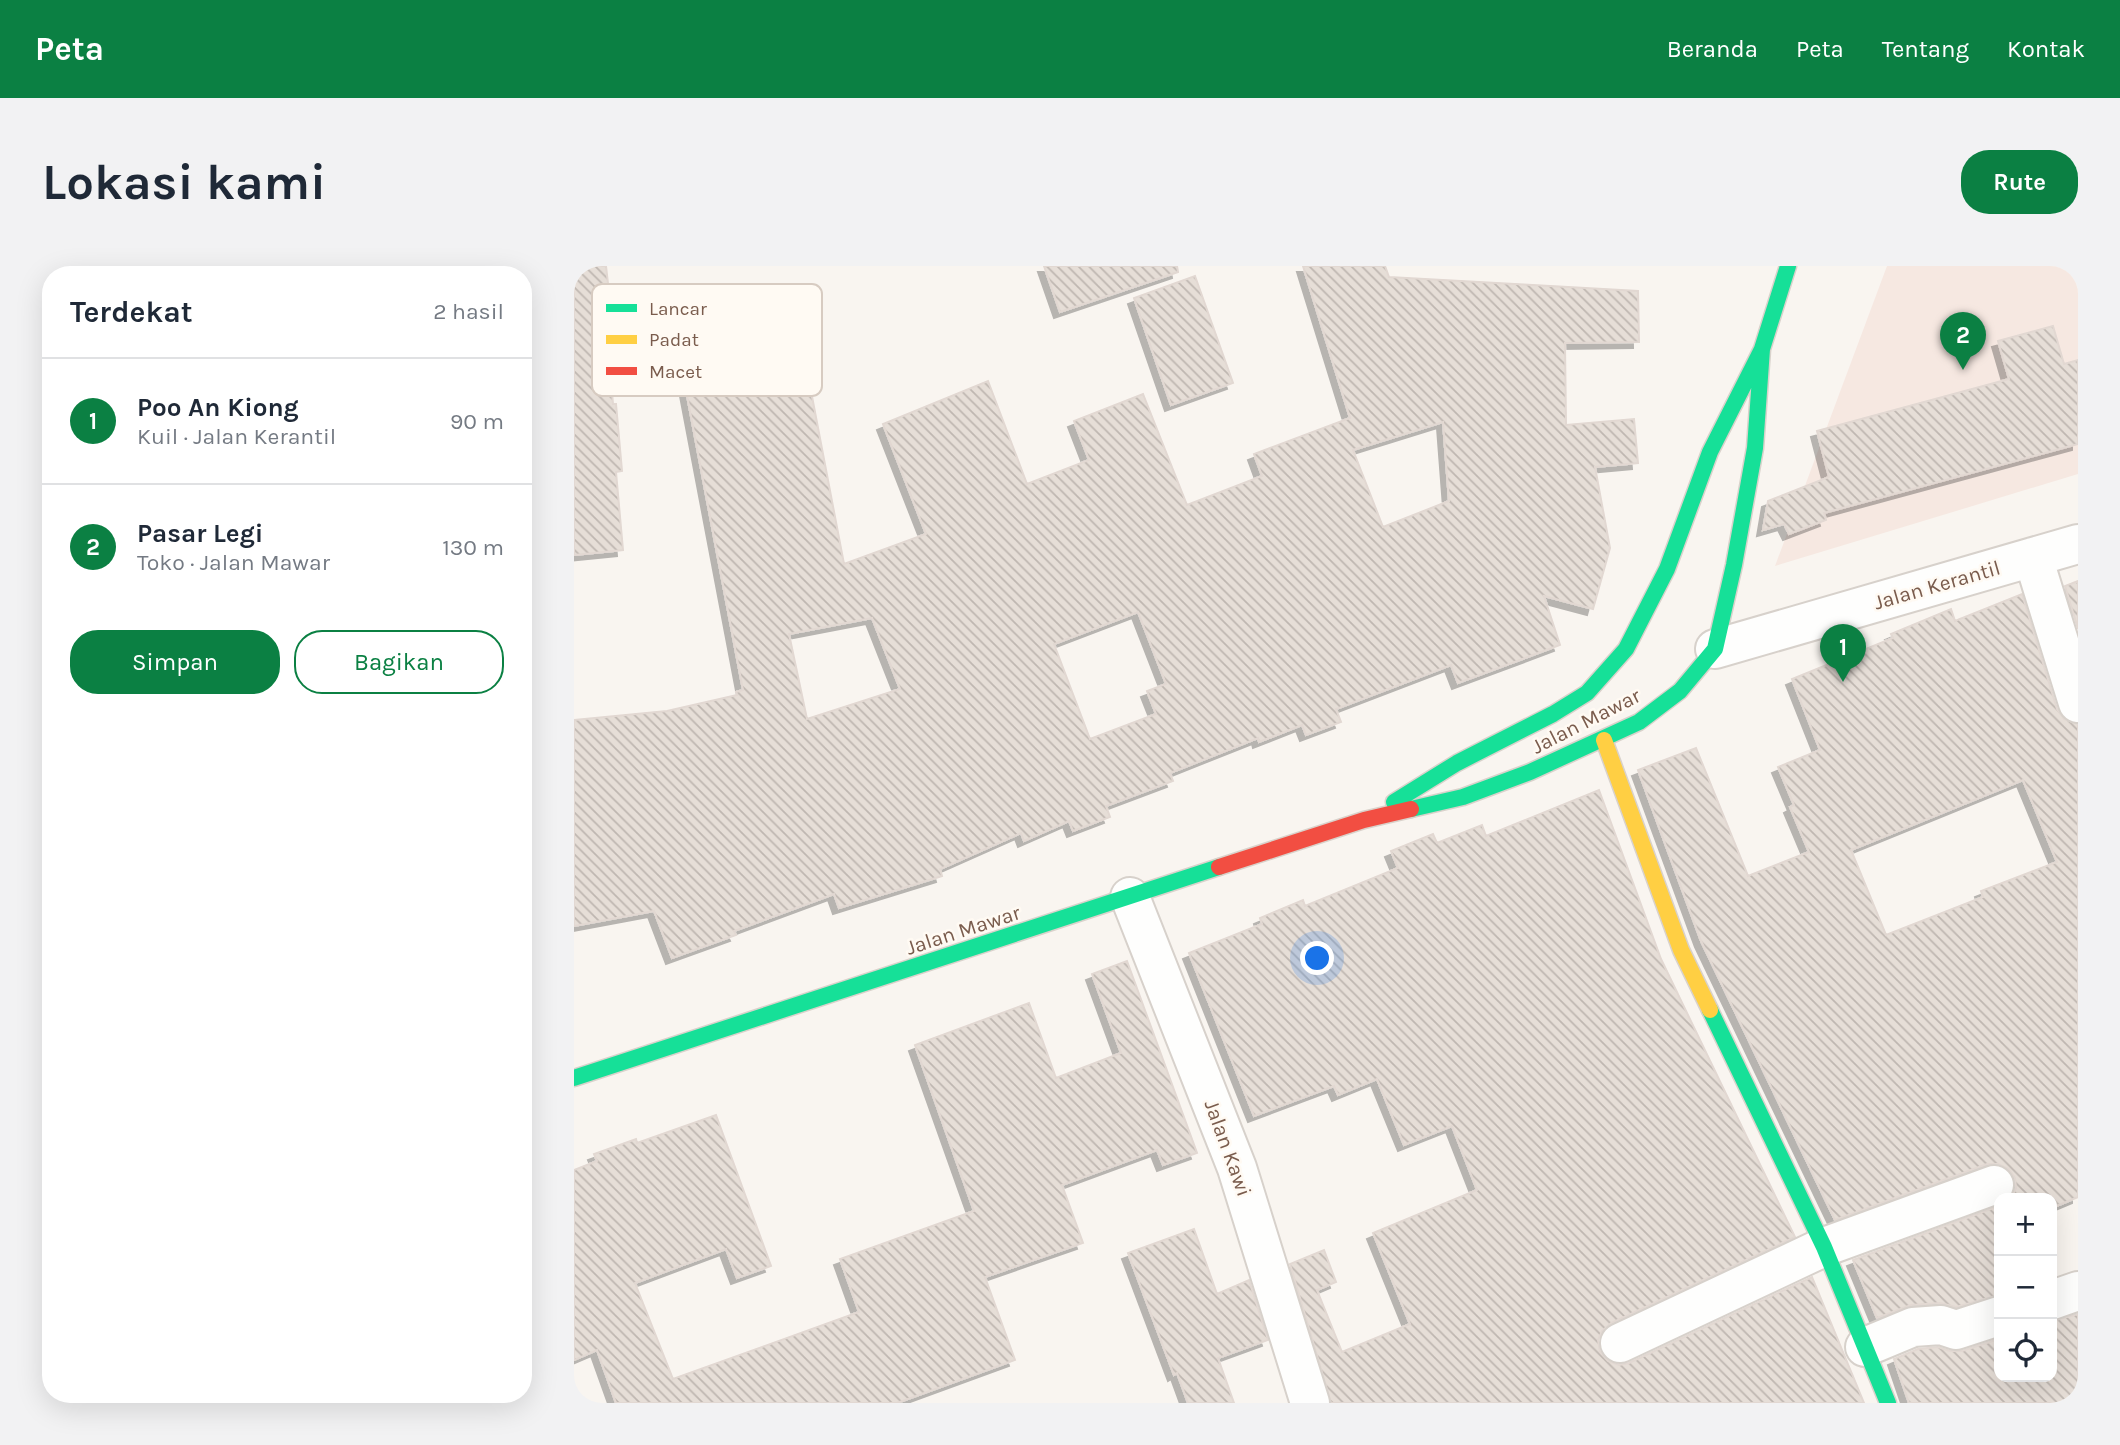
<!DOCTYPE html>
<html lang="id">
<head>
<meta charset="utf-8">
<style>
  body { margin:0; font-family:Karla,sans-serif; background:#f2f2f3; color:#1f2937 }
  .controls { position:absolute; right:21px; bottom:21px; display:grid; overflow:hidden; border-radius:14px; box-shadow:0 7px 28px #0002 }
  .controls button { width:63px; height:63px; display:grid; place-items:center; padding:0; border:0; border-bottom:2px solid #e0e1e3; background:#fff; color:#1f2937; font:35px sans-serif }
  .you { position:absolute; left:744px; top:693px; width:24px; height:24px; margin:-18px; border:5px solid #fff; border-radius:50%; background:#1a73e8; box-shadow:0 0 0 10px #1a73e833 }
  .badge { display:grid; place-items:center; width:46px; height:46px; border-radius:50%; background:#0b8043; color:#fff; font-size:23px; font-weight:700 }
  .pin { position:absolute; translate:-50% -58px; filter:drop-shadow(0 2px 4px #0008) }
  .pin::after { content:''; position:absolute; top:37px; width:24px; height:21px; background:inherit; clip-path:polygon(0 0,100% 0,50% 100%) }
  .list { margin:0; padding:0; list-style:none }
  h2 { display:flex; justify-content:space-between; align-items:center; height:91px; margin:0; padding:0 28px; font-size:30px }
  h2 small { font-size:23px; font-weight:400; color:#747a83 }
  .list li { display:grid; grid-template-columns:46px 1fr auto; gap:21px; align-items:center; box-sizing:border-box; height:126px; padding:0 28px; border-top:2px solid #e0e1e3 }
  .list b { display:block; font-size:26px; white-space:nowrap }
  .list p { margin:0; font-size:23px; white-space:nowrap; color:#747a83 }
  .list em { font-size:23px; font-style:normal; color:#747a83 }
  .actions { display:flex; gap:14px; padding:21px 28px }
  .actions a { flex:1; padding:16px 0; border:2px solid #0b8043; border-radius:28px; text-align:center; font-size:24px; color:#0b8043 }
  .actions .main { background:#0b8043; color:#fff }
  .icon { flex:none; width:38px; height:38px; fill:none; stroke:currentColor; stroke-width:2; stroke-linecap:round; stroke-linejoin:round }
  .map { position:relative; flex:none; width:1504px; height:1137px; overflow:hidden; border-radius:28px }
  header { display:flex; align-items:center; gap:42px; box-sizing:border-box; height:98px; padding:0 35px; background:#0b8043; color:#fff }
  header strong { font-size:33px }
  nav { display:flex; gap:38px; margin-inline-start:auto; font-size:24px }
  .intro { display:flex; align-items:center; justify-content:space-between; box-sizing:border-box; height:168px; padding:0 42px }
  h1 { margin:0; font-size:49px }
  .button { padding:18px 32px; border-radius:28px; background:#0b8043; color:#fff; font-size:24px; font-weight:700 }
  main { display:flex; gap:42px; padding:0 42px }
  aside { flex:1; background:#fff; border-radius:28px; box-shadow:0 7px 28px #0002 }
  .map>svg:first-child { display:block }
  .commercial { fill:#f6e8e1 }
  .building { fill:url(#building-back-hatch); stroke:#e2d8d2; stroke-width:2; fill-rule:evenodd; filter:url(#shadow) }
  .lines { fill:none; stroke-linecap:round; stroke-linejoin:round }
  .street-casing { stroke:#d7d1cb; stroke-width:42 }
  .fast-casing { stroke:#d9d2cb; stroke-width:19 }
  .slow-casing { stroke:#d9d2cb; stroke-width:19 }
  .jam-casing { stroke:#d9d2cb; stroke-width:19 }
  .street { stroke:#fefefd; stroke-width:38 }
  .fast { stroke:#16e098; stroke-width:16 }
  .slow { stroke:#ffcf43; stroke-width:16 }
  .jam { stroke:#f24e42; stroke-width:16 }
  .labels { text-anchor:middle; stroke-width:5; stroke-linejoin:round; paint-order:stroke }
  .street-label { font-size:21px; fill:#7a5c4d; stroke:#fffaf3 }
  .key { fill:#fffaf3; stroke:#d7cbc1; stroke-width:2 }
  .key-label { font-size:19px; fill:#7a5c4d }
</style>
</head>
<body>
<header>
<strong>Peta</strong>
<nav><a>Beranda</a><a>Peta</a><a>Tentang</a><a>Kontak</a></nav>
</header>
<div class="intro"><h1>Lokasi kami</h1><a class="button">Rute</a></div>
<main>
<aside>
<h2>Terdekat<small>2 hasil</small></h2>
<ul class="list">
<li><span class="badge">1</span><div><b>Poo An Kiong</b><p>Kuil · Jalan Kerantil</p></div><em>90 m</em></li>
<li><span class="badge">2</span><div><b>Pasar Legi</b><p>Toko · Jalan Mawar</p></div><em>130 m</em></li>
</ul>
<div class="actions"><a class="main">Simpan</a><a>Bagikan</a></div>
</aside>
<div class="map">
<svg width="1504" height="1137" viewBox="0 0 1504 1137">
  <defs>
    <pattern id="building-back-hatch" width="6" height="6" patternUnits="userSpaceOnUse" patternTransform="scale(1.75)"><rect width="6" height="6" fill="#e6ded7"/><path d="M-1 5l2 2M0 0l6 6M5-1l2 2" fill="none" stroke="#bfb7b1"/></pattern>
    <filter id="shadow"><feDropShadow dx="-6" dy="6" stdDeviation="0" flood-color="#0004"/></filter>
  </defs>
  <rect width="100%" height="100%" fill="#f9f5f0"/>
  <path class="commercial" d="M1313 0H1504V208L1201 300Z"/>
  <path class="building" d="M0 0H32L37 44 31 45 39 138H42L48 205 42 206 49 284 0 289Z
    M470 0H603L604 6 486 46Z
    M729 0H811L815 11 1064 25 1065 76 991 77 992 159 1060 153 1064 197 1021 201 1036 282 1019 343 970 330 986 379 884 417 877 399 762 443 767 456 732 469 728 459 685 476 684 472 596 507 599 515 532 540 536 551 499 565 495 555 450 575 447 567 366 603 368 610 265 642 260 628 160 665 162 669 98 692 80 645 0 660V454L93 445 163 429 162 426 169 424 104 82 224 57 270 298 352 268 309 158 414 115 453 218 515 194 500 155 569 128 613 239 688 210 680 188 776 152ZM869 156 875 235 809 261 779 184ZM564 346 592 418 573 425 582 448 516 473 480 378ZM298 352 326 423 233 453 215 368Z
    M621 10 659 117 597 139 560 32Z
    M1479 60 1490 98 1504 94V178L1250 247 1252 254 1215 268 1210 258 1189 264 1194 235 1255 211 1243 165 1435 113 1424 75Z
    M1504 315V363L1491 320Z
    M1448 328 1483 443 1490 453 1504 458V931L1478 942V932H1437L1442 922 1441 912 1435 903 1424 898H1413L1261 954 1127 675 1064 504 1122 482 1174 610 1235 586 1216 541 1220 539 1204 501 1246 484 1218 413 1319 372 1317 368 1377 343 1381 355ZM1449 514 1483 596 1407 625 1409 631 1312 669 1277 584Z
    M1025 524 1087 693 1221 971 1037 1057 1028 1065 1024 1074 1026 1086 1034 1095 1045 1099 1055 1097 1238 1011 1290 1137H757L716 998 750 984 762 1016 743 1024 768 1086 836 1058 799 967 903 924 878 860 830 879 803 813 764 829 760 820 680 850 615 687 688 658 686 652 729 634 731 640 824 602 817 585 859 568 863 577 908 559 912 570Z
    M553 695 623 887 589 899 583 884 488 919 509 977 411 1011 441 1094 323 1137H42L23 1084 0 1094V904L23 895 20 888 62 873 63 877 142 849 197 1000 163 1012 152 983 61 1017 99 1113 285 1046 266 993 400 945 341 779 455 737 482 812 547 787 518 708Z
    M1425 940V1029L1382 1041 1366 1037 1337 1039 1303 1052 1279 994Z
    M620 963 643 1028 675 1014 694 1074 644 1092 660 1137H614L603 1107 600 1109 554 987Z
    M1504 1048V1137H1335L1320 1093 1344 1083 1364 1081 1376 1085H1388L1425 1073V1111H1478V1055Z"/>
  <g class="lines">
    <g class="street-casing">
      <path id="street" d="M1459 291 1504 437
        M1141 383 1504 278
        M556 631 663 902 736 1137
        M1478 1034 1504 1025
        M1046 1077 1250 981 1420 919
        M1291 1081 1339 1061 1367 1059 1382 1064 1425 1050"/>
    </g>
    <g class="fast-casing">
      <path id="fast" d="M820 536 883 497 979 448 1013 427 1052 383 1093 303 1136 186 1188 83 1214 0
        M837 543 889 531 956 506 1065 456 1106 425 1141 383 1160 299 1181 182 1188 83
        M1136 744 1250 981 1314 1137
        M0 812 645 601"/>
    </g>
    <g class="slow-casing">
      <path id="slow" d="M1030 474 1107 684 1136 744"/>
    </g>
    <g class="jam-casing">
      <path id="jam" d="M645 601 790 554 837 543"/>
    </g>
    <use href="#street" class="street"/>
    <use href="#fast" class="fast"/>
    <use href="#slow" class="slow"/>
    <use href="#jam" class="jam"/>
  </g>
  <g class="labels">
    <g class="street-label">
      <text transform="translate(1363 319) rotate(-16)" y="7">Jalan Kerantil</text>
      <text transform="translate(1012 455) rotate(-27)" y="7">Jalan Mawar</text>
      <text transform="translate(389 664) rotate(-18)" y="7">Jalan Mawar</text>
      <text transform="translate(654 882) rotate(70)" y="7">Jalan Kawi</text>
    </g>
  </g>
  <rect x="18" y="18" width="230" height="112" rx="10" class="key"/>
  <rect x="32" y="38" width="31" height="8" fill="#16e098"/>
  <rect x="32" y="69" width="31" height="9" fill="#ffcf43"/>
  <rect x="32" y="101" width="31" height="8" fill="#f24e42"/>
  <g class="key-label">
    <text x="75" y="49">Lancar</text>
    <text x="75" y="80">Padat</text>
    <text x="75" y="112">Macet</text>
  </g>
</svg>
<div class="controls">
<button>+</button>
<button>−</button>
<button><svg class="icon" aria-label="locate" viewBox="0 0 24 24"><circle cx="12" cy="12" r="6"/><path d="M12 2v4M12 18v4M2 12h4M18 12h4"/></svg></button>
</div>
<div class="you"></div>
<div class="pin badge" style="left:1269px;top:416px">1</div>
<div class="pin badge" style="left:1389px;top:104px">2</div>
</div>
</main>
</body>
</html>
